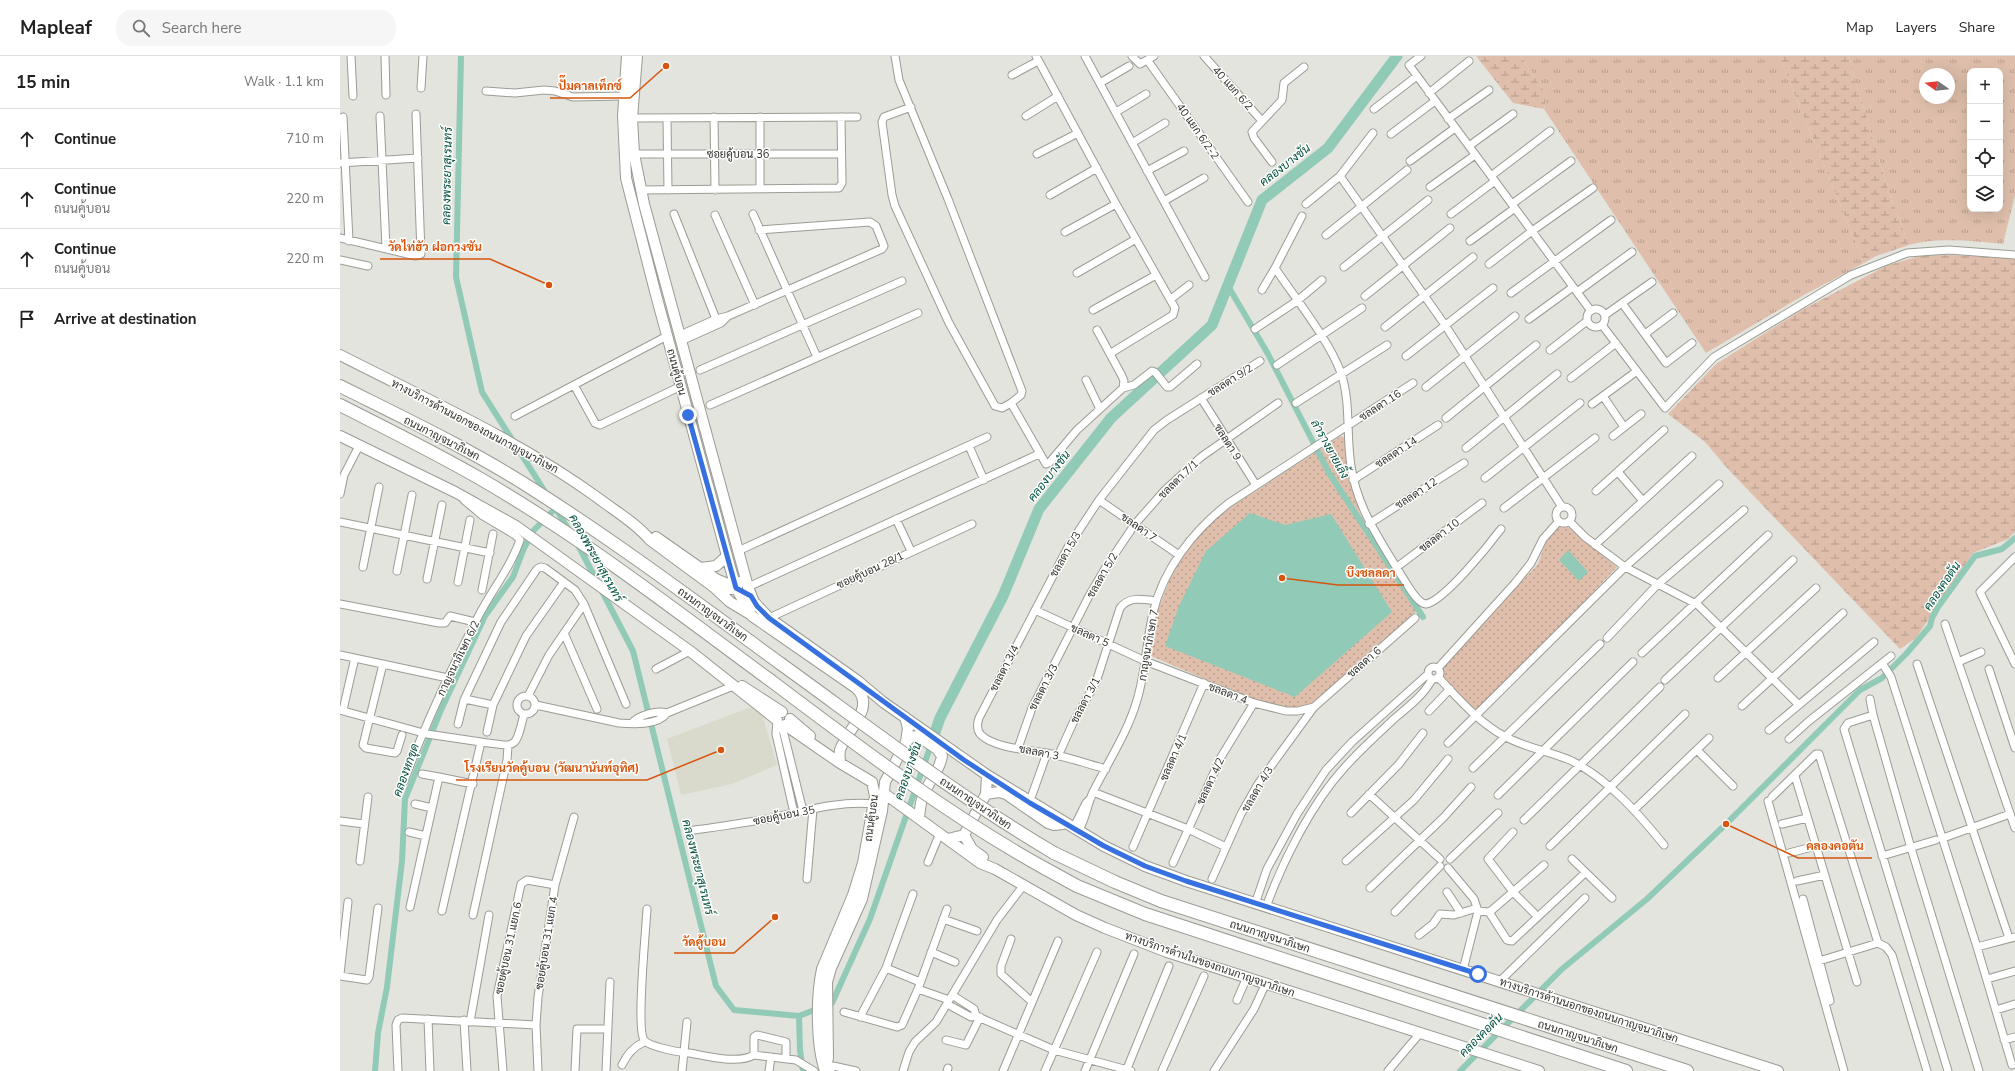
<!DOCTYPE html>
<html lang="en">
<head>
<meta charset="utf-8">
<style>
  body { margin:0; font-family:"Nunito Sans",Sarabun,sans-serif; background:#f6f6f6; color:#222 }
  .controls { position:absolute; right:12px; top:12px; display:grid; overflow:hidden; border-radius:8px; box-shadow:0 4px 16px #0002 }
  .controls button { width:36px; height:36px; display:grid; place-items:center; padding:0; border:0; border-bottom:1px solid #e0e0e0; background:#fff; color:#222; font:20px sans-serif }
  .compass { position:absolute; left:1579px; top:12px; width:36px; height:36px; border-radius:50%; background:#fff; box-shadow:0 4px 16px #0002; rotate:284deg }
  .stop { position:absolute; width:12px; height:12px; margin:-9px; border:3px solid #3771e0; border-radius:50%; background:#fff }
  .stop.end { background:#3771e0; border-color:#fff; box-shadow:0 1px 4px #0008 }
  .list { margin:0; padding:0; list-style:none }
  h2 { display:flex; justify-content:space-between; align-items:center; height:52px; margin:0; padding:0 16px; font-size:17px }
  h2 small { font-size:13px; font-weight:400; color:#767676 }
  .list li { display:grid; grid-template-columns:26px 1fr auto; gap:12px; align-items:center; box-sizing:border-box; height:60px; padding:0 16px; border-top:1px solid #e0e0e0 }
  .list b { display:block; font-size:15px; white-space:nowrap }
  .list p { margin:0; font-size:13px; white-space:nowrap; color:#767676 }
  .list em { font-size:13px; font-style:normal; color:#767676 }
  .icon { flex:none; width:22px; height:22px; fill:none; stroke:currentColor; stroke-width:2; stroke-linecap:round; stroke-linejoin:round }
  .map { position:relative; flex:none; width:1675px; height:1015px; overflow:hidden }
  header { display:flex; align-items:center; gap:24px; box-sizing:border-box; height:56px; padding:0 20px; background:#fff; border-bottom:1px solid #e0e0e0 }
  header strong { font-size:19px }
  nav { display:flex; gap:22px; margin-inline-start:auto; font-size:14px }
  .search { width:280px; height:36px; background:#f6f6f6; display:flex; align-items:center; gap:10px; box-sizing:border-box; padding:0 14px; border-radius:16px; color:#767676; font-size:15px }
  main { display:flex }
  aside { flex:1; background:#fff }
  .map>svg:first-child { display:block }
  .built { fill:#d9dacb }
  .grass { fill:url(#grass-tufts); fill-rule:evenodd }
  .wetland { fill:url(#wetland-marsh) }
  .park { fill:url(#park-dots) }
  .water { fill:#91cab7 }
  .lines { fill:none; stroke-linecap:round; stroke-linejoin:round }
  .canal { stroke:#91cab7; stroke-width:6 }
  .river { stroke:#91cab7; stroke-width:11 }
  .minor-casing { stroke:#9b9c94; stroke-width:9 }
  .secondary-casing { stroke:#9b9c94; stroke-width:12 }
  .motorway-casing { stroke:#9b9c94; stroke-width:14 }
  .minor { stroke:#fff; stroke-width:7 }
  .secondary { stroke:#fff; stroke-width:10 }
  .motorway { stroke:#fff; stroke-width:12 }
  .motorway-bridge-casing { stroke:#9b9c94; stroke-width:14; stroke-linecap:butt }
  .motorway-bridge { stroke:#fff; stroke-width:12 }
  .route { stroke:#3771e0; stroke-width:5 }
  .labels { text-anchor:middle; stroke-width:3; stroke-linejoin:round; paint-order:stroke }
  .street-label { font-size:11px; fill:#31312e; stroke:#fffffe }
  .water-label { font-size:12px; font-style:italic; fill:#005140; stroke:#fffffe }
  .leader { fill:none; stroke:#d6550f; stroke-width:1.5 }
  .callout-dot { fill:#d6550f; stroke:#fffffe; stroke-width:1.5 }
  .callout-label { font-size:12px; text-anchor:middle; font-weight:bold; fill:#d6550f; stroke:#fffffe; stroke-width:3; stroke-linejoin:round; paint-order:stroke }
</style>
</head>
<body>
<header>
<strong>Mapleaf</strong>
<div class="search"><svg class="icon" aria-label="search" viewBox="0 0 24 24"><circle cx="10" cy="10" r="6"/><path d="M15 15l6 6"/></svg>Search here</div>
<nav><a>Map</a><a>Layers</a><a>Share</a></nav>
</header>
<main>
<aside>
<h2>15 min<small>Walk · 1.1 km</small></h2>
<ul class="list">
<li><svg class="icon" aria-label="ahead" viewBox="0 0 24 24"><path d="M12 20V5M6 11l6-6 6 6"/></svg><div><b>Continue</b></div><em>710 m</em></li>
<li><svg class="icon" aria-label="ahead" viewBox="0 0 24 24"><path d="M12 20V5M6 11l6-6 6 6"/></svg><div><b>Continue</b><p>ถนนคู้บอน</p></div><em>220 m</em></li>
<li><svg class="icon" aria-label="ahead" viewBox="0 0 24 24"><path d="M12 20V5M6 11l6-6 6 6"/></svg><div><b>Continue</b><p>ถนนคู้บอน</p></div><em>220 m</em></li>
<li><svg class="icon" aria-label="arrive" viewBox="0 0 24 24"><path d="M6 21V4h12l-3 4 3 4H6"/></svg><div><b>Arrive at destination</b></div></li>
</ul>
</aside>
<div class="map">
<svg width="1675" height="1015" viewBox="0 0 1675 1015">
  <defs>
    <pattern id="grass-tufts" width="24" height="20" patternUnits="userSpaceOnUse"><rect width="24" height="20" fill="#dfbfac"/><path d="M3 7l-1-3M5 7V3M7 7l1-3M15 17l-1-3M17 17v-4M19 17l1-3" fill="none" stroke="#b59c8c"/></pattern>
    <pattern id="wetland-marsh" width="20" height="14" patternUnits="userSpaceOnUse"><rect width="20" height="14" fill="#dfbfac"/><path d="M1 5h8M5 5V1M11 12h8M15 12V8" fill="none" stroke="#b59c8c"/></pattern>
    <pattern id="park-dots" width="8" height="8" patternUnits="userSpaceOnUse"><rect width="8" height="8" fill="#dfbfac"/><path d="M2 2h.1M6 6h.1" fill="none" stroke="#b59c8c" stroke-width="1.8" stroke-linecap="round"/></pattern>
  </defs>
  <rect width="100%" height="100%" fill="#e3e4dd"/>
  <path class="built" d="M411 651 422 658 437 709 392 728 341 739 327 683Z"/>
  <path class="grass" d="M1180 0H1439L1524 207 1464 239 1366 297 1204 53 1207 39Z
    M1508 0H1675V139L1663 188C1634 185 1596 181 1569 189L1548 133ZM1630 15H1660V153H1630ZM1585 18H1609V42H1585Z"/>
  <path class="wetland" d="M1136 0H1180L1207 39 1204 53 1173 47Z
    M1439 0H1508L1548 133 1569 189 1536 200 1524 207Z
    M1610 199 1675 202V476L1668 483 1633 497 1576 582 1560 593 1388 413 1365 386 1328 358 1376 308 1460 255 1546 210 1579 200Z"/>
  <path class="park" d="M1001 380 1005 382 1019 455 1037 491 1081 551 969 652 937 651 886 632 811 600 816 560 829 525 851 485 872 463Z
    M1224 468 1277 511 1136 659 1102 621V612L1198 508 1205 488 1216 469Z"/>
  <path class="water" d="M910 457 945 469 991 458 1052 556 955 641 825 590 839 550 866 495Z
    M1228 494 1248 516 1239 525 1219 504Z"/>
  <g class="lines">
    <path class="canal" d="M121 0 116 221 142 336 207 439
      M888 230 928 298 989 417 1083 561
      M214 450 229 474
      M237 487 293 595 376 930 394 954 459 960 492 947 530 863 592 686
      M459 960 460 994 463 1015
      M35 1015 38 977 47 931 62 805 65 743 101 654 145 560 173 521 184 492 194 474 215 453
      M1120 1015 1222 913 1307 843 1386 768 1520 634 1542 622 1566 598 1590 570 1592 562 1598 551 1635 500 1662 493 1675 482"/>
    <path class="river" d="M593 682 600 662 663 540 699 453 771 362 872 269 922 144 988 92 1057 0"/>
    <g class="minor-casing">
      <path id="minor" d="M11 0 13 40
        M45 0 46 39
        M555 0 559 24 608 143 682 335 681 339 671 347 706 408 709 407 737 374 783 332 784 325 782 320 757 274
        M696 0 776 148 835 252 833 259 771 297
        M745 0 865 221
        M792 0 800 8 814 0
        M864 0 922 65
        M1081 0 1069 9 1251 255
        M808 5 908 146
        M672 19 698 5
        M760 27 789 10
        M81 32 83 0
        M146 35 175 37 204 34 215 35 233 41 284 40
        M1089 37 1129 5
        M571 51 544 61 542 66 552 139 555 150 609 267 655 350 662 352 671 347
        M1034 53 1077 20
        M776 56 806 38
        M40 60 46 192
        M686 60 718 40
        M3 61 9 185
        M374 61 375 134
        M420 61V133
        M292 62 517 61
        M327 62 328 134
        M1108 63 1149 34
        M1051 78 1095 45
        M792 87 825 67
        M1129 90 1173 58
        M294 98H501
        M697 98 738 77
        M1070 105 1115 72
        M932 106 914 82 912 76 942 44 944 27 964 11
        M0 107 78 102
        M807 115 844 95
        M1000 120 1105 269 1222 451
        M1151 120 1210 75
        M1090 131 1135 99
        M301 134 499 132 502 127 501 61
        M710 139 757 112
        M824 145 864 122
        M966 148 1000 120 1033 77
        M1172 148 1231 105
        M334 158 376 263
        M413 158 477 301
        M1111 158 1155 125
        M375 159 415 249
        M962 160 935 212C955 242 989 284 1001 317 1011 346 1006 380 1011 410 1017 452 1040 484 1061 519 1067 527 1076 547 1086 548 1104 545 1149 489 1161 473
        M725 176 776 148
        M986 179 1067 114
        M0 182 76 200 81 198 76 58
        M1130 185 1175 152
        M0 204 28 210
        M1149 208 1192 175 1253 132
        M1004 211 1088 144
        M737 217 796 183
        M922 234 935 212
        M1237 236 1292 196
        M1171 237 1271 164
        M1025 240 1110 172
        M831 243 849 229
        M1282 247 1326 307 1352 287
        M1247 262a9 9 0 1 1 18 0a9 9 0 1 1-18 0Z
        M753 254 816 219
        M1265 259 1312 226
        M1189 263 1233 231
        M1262 269 1325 352 1374 301 1511 219 1567 197 1609 194 1675 199
        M1045 271 1133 201
        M915 273 957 245 982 224
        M1305 278 1333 257
        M340 279 376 263 388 260 542 193 544 190 536 170 530 166 419 174
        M341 285 381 267 388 260
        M1210 294 1247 265
        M1066 300 1153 232
        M937 309 1022 252
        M360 314 562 225
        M1231 322 1276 287
        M746 324 760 353
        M234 329 255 367 260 369 341 330
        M1086 331 1175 260
        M783 332 794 329 812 315 815 316 827 331H830L857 308
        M1263 340 1284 371
        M861 342 916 429
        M956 347 1047 289
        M1252 348 1297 315
        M370 349 578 257
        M175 360 327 280
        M1106 362 1196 289
        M1273 380 1301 358
        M629 390 644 424
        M1126 392 1217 318
        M1278 416 1303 445
        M1145 422 1240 347
        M1013 424 1098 369
        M1256 435 1324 374
        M0 438 4 419 19 390
        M759 444 839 499
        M1216 459a8 8 0 1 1 16 0a8 8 0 1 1-16 0Z
        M1164 452 1255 382
        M556 463 571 495
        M1229 465 1245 481 1285 511 1358 549 1458 648
        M0 466 150 497
        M1029 468 1124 407
        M1255 489 1352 400
        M398 495 647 381
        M1675 501 1640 536 1675 608
        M23 511 39 431
        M1057 511 1142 447
        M57 515 72 439
        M87 523 102 449
        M118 526 130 464
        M408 531 699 398
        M142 534 153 478
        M0 548 99 567H105L110 560 135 566
        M695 554 805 605 914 647 946 655H958L974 651
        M429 562 632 468
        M1605 568 1675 772
        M224 577 257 653
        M1267 582 1317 529 1404 454
        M1302 597 1428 479
        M0 599 108 622
        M1618 606 1641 596
        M1542 607 1551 621 1637 891 1672 1009
        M1577 608 1669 882
        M1088 617a6 6 0 1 1 12 0a6 6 0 1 1-12 0Z
        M42 612 23 689 26 692 55 697 57 695 62 679
        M1098 612 1175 527 1191 507 1203 483 1219 465
        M316 613 350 595
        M1649 613 1675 692
        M1098 621C1118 642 1138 666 1164 680 1185 692 1210 695 1232 705 1269 724 1298 757 1324 789
        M1378 622 1476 532
        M1325 624 1453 504
        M177 649a9 9 0 1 1 18 0a9 9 0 1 1-18 0Z
        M188 640 209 599 244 548 286 648
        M125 643 153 649
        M1530 643 1533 659
        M196 649 279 667C292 668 318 670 327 657L393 630
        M1402 650 1503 557
        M0 654 87 678 141 686
        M3 654 14 606
        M1089 655 1110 633
        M437 664 436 678 454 757
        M292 667C299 659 317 654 327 657
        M118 668 124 644 161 566 197 513 201 511 205 512 235 534 244 548
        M442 670 463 755
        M1429 674 1534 586
        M147 676 153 649 186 580 224 526
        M1449 683 1469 665 1551 600
        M1108 687 1285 511 1379 428
        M678 692 692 652 749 540 766 511 795 468 825 434 861 401 938 347
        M1358 695 1393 730
        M718 700 733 667 756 626 780 552C789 540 803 543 816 545
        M1133 712 1260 588
        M766 713C748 708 730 702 712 698 692 694 656 693 641 679 636 674 637 668 639 662L728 491 759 444 814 374 827 364 920 305
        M82 718 99 721
        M1455 720 1517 926
        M64 725C85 669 110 615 138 561 151 535 170 513 180 484L175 479 143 460 124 444
        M753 736 848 773 886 791
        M1029 738 1100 803
        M692 739 707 697
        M1158 739 1293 606
        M1432 741 1476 698H1479L1538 887 1546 891 1552 899 1587 1015
        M1428 745 1504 1015
        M75 748 92 752
        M1294 754 1369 682
        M1011 757 1059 708 1083 677
        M1184 764 1320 631
        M0 765 24 768
        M1442 768 1467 762
        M733 773 746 747 751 742
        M354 774C378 771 403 767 427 763 461 756 499 744 534 748
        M69 776 86 780
        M738 776C746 763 747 749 753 736 768 706 788 676 797 644 806 615 806 586 813 557 823 513 854 474 889 447L1073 327
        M1173 776 1148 803 1174 837 1194 857
        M1603 782 1670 758
        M1210 790 1345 658
        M793 791 864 627
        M1449 797 1476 790
        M1542 800 1596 784
        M1110 803 1158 757
        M1232 803 1272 842
        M20 805 28 741
        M1006 805 1074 744 1108 703
        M588 806 600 777
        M833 807 881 701 914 647
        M1108 812 1134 843 1138 855 1123 914
        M467 823 473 753
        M872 823 901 758 918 728 974 651 1075 562
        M1457 825 1485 819
        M1030 832 1104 761 1131 731
        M1107 836 1121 857
        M1463 843 1490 945
        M915 848 927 813 957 758 986 714 1012 686 1088 618
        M70 851 99 721 133 728
        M926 851C943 805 971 748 1005 711 1020 694 1038 678 1055 662 1068 651 1085 638 1092 623
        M307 853C306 873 296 972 304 984 308 990 336 996 344 996L342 1015
        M102 855 141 686C176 690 175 696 184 658
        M1138 855 1149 856 1152 854 1204 809
        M1055 856 1100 810
        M1149 856 1167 884 1172 885 1245 817
        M133 859 167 704 168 690
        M603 863 637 875
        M1079 879 1093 868 1100 858 1114 859 1137 852
        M671 883 661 910V918L692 946
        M1637 891 1675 881
        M591 896 615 906
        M1479 905 1538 887
        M546 912 580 926
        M0 918 8 846
        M0 920 27 924 29 921 38 852
        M1647 923 1675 915
        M1160 925 1245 842
        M578 933 609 944
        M897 944 907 921
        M607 948 631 961 636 960 634 953 612 939
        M1656 954 1675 948
        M504 956 557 971 562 969 578 933 607 853
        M636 960 714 994 791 1015
        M520 961 546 912 573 838
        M88 963 90 1015
        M124 964 127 1015
        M130 966 149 859
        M347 966 344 996C364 999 396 1009 414 999
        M606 984 626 989 640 961
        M1664 984 1675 981
        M446 1002V986L417 979 414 981V999L456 1004 474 1015
        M282 1009C287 998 293 991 304 986
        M58 1015 56 969 58 964 62 962 196 969
        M163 1015 157 940 181 828 187 824 215 829
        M198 1015 196 969 198 941 215 829 234 761
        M235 1015 237 973H267
        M266 1015 270 926
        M429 1015 431 1001
        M490 1015 493 1010 516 1015
        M563 1015 569 996 575 986 596 966 657 864 683 830
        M607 1015 608 1012
        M663 1015 718 885
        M705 1015 757 896
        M745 1015 794 898
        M786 1015 829 910
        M822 1015 864 920
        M874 1015 914 953 926 927
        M1048 1015 1081 976
        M1608 1015 1504 673 1508 667 1533 659 1571 792 1639 1015"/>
    </g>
    <g class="secondary-casing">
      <path id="secondary" d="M287 0 283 60 286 122 316 239 390 511 396 532 412 560 516 632C537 651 506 675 500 694 499 698 500 703 500 707
        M297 0 292 62 294 98 304 148 408 531 414 546 429 562 518 625 543 646 647 719 764 790 805 810 846 825 1438 1015
        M0 299C88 344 178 384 258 442 275 455 296 467 310 484L375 532 383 534 396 532 399 526
        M0 380 115 436 176 470 350 595 437 664
        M316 481 376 523 395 531
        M361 512 376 510 387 500
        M375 532 390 546 410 558
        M402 630 442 656
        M450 663 470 680
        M445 669 500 707 532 726 535 740 523 807 513 839 482 913C476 941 476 989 485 1015
        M566 686 571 681 578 680 597 693 602 700C600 715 588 726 583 740 580 747 580 755 579 762
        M545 738 640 807 655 813 736 859 765 872 827 896 1199 1015
        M646 738 659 736 666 738 708 767 714 769 723 768
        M624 779 632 793 643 801
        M608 783 624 779 646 738 647 719
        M485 1015 488 1002 487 926 491 912 522 843 542 755 545 726 566 686 568 672 565 661"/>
    </g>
    <g class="motorway-casing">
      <path id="motorway" d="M0 330C66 363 132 394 194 434 279 488 360 549 441 608
        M0 349C47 373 94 396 139 422 240 480 336 555 430 624
        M714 797 775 826 821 845 1347 1015
        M706 813 737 830 805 858 1286 1015"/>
    </g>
    <use href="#minor" class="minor"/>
    <use href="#secondary" class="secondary"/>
    <use href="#motorway" class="motorway"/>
    <g class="motorway-bridge-casing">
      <path id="motorway-bridge" d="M441 608C531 673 619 741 714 797
        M430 624C519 691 608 759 706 813"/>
    </g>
    <use href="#motorway-bridge" class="motorway-bridge"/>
  </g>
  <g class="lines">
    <path class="route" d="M348 359 396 532 411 540 417 550 429 562 624 704 690 747 764 790 805 810 846 825 1138 918"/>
  </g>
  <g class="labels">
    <g class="street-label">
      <text transform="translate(893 32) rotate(48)" y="4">40 แยก 6/2</text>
      <text transform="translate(858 75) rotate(55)" y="4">40 แยก 6/2-2</text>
      <text x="398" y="102">ซอยคู้บอน 36</text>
      <text transform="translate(337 316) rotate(75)" y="4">ถนนคู้บอน</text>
      <text transform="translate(890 324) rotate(-32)" y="4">ชลลดา 9/2</text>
      <text transform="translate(1040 349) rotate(-33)" y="4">ชลลดา 16</text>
      <text transform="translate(135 370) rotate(28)" y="4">ทางบริการด้านนอกของถนนกาญจนาภิเษก</text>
      <text transform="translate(102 382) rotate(27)" y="4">ถนนกาญจนาภิเษก</text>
      <text transform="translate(888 386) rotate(58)" y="4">ชลลดา 9</text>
      <text transform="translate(1056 396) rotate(-33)" y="4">ชลลดา 14</text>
      <text transform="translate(838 423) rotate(-44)" y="4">ชลลดา 7/1</text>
      <text transform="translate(1076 437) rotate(-33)" y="4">ชลลดา 12</text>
      <text transform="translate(799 471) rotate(35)" y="4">ชลลดา 7</text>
      <text transform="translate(1099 479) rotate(-37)" y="4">ชลลดา 10</text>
      <text transform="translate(725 498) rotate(-60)" y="4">ชลลดา 5/3</text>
      <text transform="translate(530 514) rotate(-25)" y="4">ซอยคู้บอน 28/1</text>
      <text transform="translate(762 519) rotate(-60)" y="4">ชลลดา 5/2</text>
      <text transform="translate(373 558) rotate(36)" y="4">ถนนกาญจนาภิเษก</text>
      <text transform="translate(750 579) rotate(24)" y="4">ชลลดา 5</text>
      <text transform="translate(808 589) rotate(-80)" y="4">กาญจนาภิเษก 7</text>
      <text transform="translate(118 602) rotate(-64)" y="4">กาญจนาภิเษก 6/2</text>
      <text transform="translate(1024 606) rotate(-41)" y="4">ชลลดา 6</text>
      <text transform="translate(664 612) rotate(-63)" y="4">ชลลดา 3/4</text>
      <text transform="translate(703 631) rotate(-63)" y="4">ชลลดา 3/3</text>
      <text transform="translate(888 637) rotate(21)" y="4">ชลลดา 4</text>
      <text transform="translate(745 644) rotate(-62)" y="4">ชลลดา 3/1</text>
      <text transform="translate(699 696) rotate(11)" y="4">ชลลดา 3</text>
      <text transform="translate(833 701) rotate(-66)" y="4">ชลลดา 4/1</text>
      <text transform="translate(870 725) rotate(-65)" y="4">ชลลดา 4/2</text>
      <text transform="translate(917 733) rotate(-59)" y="4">ชลลดา 4/3</text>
      <text transform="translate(636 747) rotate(34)" y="4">ถนนกาญจนาภิเษก</text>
      <text transform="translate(444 759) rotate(-11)" y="4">ซอยคู้บอน 35</text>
      <text transform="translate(531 762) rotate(-82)" y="4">ถนนคู้บอน</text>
      <text transform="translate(930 880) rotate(18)" y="4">ถนนกาญจนาภิเษก</text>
      <text transform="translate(206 887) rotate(-81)" y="4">ซอยคู้บอน 31 แยก 4</text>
      <text transform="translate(168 892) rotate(-78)" y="4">ซอยคู้บอน 31 แยก 6</text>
      <text transform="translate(870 908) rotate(19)" y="4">ทางบริการด้านในของถนนกาญจนาภิเษก</text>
      <text transform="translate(1249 954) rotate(18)" y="4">ทางบริการด้านนอกของถนนกาญจนาภิเษก</text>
      <text transform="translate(1238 980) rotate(18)" y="4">ถนนกาญจนาภิเษก</text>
    </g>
    <g class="water-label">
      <text transform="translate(945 109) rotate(-38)" y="4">คลองบางชัน</text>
      <text transform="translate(107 120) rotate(-89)" y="4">คลองพระยาสุเรนทร์</text>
      <text transform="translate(990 393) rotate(61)" y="4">ลำรางยายเลิ้ง</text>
      <text transform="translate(709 420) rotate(-52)" y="4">คลองบางชัน</text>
      <text transform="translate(256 502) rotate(61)" y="4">คลองพระยาสุเรนทร์</text>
      <text transform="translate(1602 530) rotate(-56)" y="4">คลองคอตัน</text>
      <text transform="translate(66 714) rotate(-70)" y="4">คลองหกขุด</text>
      <text transform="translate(568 715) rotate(-71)" y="4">คลองบางชัน</text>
      <text transform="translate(358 811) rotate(76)" y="4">คลองพระยาสุเรนทร์</text>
      <text transform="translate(1141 979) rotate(-45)" y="4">คลองคอตัน</text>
    </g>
  </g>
  <path class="leader" d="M326 10L290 42H210M209 229L150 203H40M942 522L998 529H1064M381 694L307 724H116M1386 768L1458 802H1532M435 861L394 897H334"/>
  <g class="callout-dot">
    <circle cx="326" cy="10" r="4"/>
    <circle cx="209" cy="229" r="4"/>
    <circle cx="942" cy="522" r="4"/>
    <circle cx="381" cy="694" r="4"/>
    <circle cx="1386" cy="768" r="4"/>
    <circle cx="435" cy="861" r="4"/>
  </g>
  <g class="callout-label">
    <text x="250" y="34">ปั๊มคาลเท็กซ์</text>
    <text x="95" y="195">วัดไท่ฮัว ฝอกวงซัน</text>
    <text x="1031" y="521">บึงชลลดา</text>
    <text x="212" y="716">โรงเรียนวัดคู้บอน (วัฒนานันท์อุทิศ)</text>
    <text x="1495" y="794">คลองคอตัน</text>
    <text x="364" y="890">วัดคู้บอน</text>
  </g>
</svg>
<div class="controls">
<button>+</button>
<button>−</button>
<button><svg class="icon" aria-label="locate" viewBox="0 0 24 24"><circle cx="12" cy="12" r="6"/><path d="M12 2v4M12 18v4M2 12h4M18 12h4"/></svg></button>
<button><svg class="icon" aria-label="layers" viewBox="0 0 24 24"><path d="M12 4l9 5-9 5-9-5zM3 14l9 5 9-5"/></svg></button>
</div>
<svg class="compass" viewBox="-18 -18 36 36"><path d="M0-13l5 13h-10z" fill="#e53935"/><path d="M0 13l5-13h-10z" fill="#767676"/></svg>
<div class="stop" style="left:1138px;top:918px"></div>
<div class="stop end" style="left:348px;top:359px"></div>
</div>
</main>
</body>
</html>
